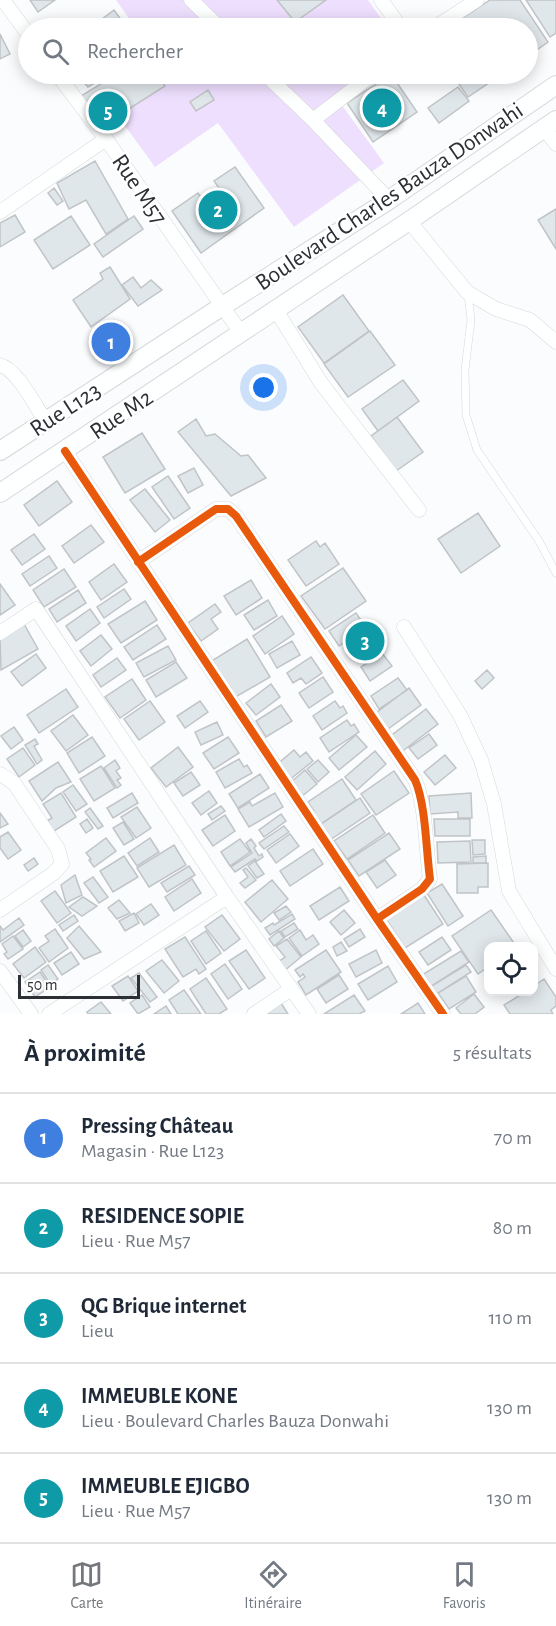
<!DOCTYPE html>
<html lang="fr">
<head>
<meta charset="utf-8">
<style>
  body { margin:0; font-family:"Alegreya Sans",sans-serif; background:#f6f6f7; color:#1f2937 }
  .controls { position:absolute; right:18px; bottom:18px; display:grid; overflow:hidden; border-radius:12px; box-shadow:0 3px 15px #0003 }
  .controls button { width:54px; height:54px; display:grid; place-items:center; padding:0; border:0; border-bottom:2px solid #e0e1e3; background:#fff; color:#1f2937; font:30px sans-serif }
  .scale { position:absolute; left:18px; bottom:15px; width:122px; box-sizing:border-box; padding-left:6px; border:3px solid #2c2f35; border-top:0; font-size:16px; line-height:21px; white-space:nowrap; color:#2c2f35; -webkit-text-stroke:4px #fff; paint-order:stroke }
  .you { position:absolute; left:264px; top:388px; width:21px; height:21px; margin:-15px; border:4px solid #fff; border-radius:50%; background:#1a73e8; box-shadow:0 0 0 9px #1a73e833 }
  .badge { display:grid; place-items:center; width:39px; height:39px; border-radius:50%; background:#74777b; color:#fff; font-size:20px; font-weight:700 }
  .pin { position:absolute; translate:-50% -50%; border:3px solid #fff; box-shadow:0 2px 6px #0006 }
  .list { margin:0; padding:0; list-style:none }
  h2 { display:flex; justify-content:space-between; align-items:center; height:78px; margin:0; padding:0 24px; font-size:26px }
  h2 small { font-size:20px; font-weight:400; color:#747a83 }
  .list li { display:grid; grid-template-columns:39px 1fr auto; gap:18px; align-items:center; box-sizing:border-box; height:90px; padding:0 24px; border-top:2px solid #e0e1e3 }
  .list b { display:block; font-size:22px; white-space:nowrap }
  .list p { margin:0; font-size:20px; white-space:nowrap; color:#747a83 }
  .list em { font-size:20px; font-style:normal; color:#747a83 }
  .icon { flex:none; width:33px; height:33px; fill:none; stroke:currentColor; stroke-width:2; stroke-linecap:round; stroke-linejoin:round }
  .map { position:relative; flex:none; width:556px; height:1014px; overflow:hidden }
  .search { position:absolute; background:#fff; box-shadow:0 3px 15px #0003; left:18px; right:18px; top:18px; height:66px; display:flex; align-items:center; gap:15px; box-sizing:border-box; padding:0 21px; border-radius:33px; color:#747a83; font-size:22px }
  .sheet { height:528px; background:#fff }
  nav { display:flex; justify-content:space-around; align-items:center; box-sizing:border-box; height:84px; border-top:2px solid #e0e1e3; background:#fff; font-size:16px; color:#747a83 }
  nav a { display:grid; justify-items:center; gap:3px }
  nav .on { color:#74777b }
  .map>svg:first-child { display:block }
  .grass { fill:#eedffe }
  .building { fill:#e0e7eb; stroke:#c0c4c6; stroke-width:1.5 }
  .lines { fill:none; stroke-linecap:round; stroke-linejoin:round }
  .service-casing { stroke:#d6d8dc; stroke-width:8 }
  .minor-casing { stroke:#d6d8dc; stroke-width:15 }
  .secondary-casing { stroke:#d6d8dc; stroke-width:20 }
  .service { stroke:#feffff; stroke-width:7 }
  .minor { stroke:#feffff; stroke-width:14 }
  .secondary { stroke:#feffff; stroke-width:18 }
  .cycleway-casing { stroke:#fff; stroke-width:11 }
  .cycleway { stroke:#e8590c; stroke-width:8 }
  .labels { text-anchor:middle; stroke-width:5; stroke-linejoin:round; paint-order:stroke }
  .street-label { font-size:24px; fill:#2c2f35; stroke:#fff }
</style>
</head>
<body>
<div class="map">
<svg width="556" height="1014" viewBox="0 0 556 1014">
  <rect width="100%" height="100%" fill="#fbfcfe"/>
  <path class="grass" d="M116 0H368L388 28H136Z
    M121 74H383L341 104 384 163 294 227 218 123 155 167 99 90Z"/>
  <path class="building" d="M30 0H55L38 12Z
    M277 0H326L295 22Z
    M490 0H520L548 42 528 56V28H448Z
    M526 0H556V33L550 37Z
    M114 10 127 28H90Z
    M0 34 10 54 0 59Z
    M77 74H110L88 87Z
    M117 74H156L165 86 102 126 81 96Z
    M391 74 417 112 373 142 347 103Z
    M452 74H502L468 97Z
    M458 87 469 101 439 123 428 108Z
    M208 90 214 100 196 111 190 102Z
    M95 161 128 219 106 234 86 200 69 209 57 183Z
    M235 167 264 208 201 253 172 211 198 193 205 203 221 191 214 181Z
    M54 188 63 201 57 205 48 193Z
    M556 209V249L538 220Z
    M15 215 25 232 0 247V223Z
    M71 216 90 245 53 269 34 240Z
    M134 216 143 229 103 257 94 244Z
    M110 267 130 299 91 327 73 300 103 279 100 273Z
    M133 277 141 288 151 280 162 290 138 306 122 285Z
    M343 295 369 331 324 363 298 327Z
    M370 331 395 365 348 397 324 364Z
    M403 380 419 401 378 431 362 409Z
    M397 417 423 452 396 471 371 436Z
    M196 419 206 436 215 434 241 456 248 455 266 478 231 496 178 432Z
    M142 433 165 469 125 493 103 457Z
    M194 468 203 485 188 493 178 476Z
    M168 476 190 508 174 519 152 487Z
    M57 481 72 502 39 526 24 505Z
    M145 489 170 520 155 532 130 500Z
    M478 513 500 546 461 573 438 539Z
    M91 525 104 542 74 563 62 546Z
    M34 534 45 549 22 565 11 550Z
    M316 541 320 547 325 543 339 564 306 586 288 560Z
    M49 556 57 568 30 586 22 574Z
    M114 564 127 582 101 600 89 582Z
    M343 568 366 601 325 629 301 596Z
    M64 569 76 587 44 607 33 590Z
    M251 580 262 598 236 615 224 596Z
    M0 584 15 605 0 615Z
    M124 589 131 599 104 618 97 607Z
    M78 590 86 603 57 622 49 609Z
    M268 600 277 616 254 630 244 615Z
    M145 601 157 620 121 643 108 624Z
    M215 604 221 612 211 619 218 629 201 641 188 623Z
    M90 609 100 623 76 641 66 626Z
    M356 613 366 628 339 646 329 631Z
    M282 616 294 634 265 654 253 636Z
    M24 624 38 649 1 670 0 638Z
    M372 624 382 637 358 657 347 645Z
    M157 625 166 639 133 660 124 647Z
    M101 635 112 649 91 666 80 651Z
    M247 639 270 677 232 699 210 662Z
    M292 641 300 655 277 668 269 654Z
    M168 646 176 660 144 677 136 663Z
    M382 653 392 666 370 681 361 667Z
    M36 654 46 668 22 686 11 672Z
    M311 657 322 673 306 684 301 678 293 683 287 673Z
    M117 658 126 670 101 687 93 675Z
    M176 662 187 678 156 697 146 680Z
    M487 670 494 678 482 689 475 681Z
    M323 677 333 692 309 708 299 693Z
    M398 678 407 690 379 709 371 696Z
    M132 679 146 700 120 718 105 697Z
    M271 684 280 697 256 715 246 703Z
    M409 688 421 705 388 729 376 713Z
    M66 689 78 707 39 733 27 715Z
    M150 701 165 722 139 740 124 719Z
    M200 701 208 712 185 728 177 716Z
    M335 701 340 708 343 706 347 713 322 730 313 716Z
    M281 705 292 721 266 737 256 721Z
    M426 709 438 724 400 753 388 738Z
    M73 715 88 735 66 751 51 731Z
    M347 720 351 726 354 724 359 732 329 752 320 738Z
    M217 722 223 735 201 745 195 732Z
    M14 727 23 740 11 749 1 736Z
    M429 734 437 745 418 759 409 748Z
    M356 735 367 747 339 770 329 758Z
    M92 737 105 756 79 773 67 753Z
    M228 737 239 753 214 769 203 753Z
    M35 739 38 744 34 746 42 760 37 764 25 745Z
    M178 747 193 767 166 787 151 768Z
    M23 748 35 765 19 777 7 759Z
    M294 750 300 757 306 752 313 761 288 781 275 766Z
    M375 751 386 764 357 790 345 777Z
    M445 755 456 768 435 785 424 772Z
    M239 759 244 767 247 765 252 773 225 788 216 772Z
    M115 760 120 768 116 771 121 778 117 780 121 785 117 788 104 768Z
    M318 760 329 772 318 782 307 769Z
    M58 762 71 782 56 788 42 801 29 781Z
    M101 766 115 788 94 801 80 779Z
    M305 770 317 784 301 797 290 783Z
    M394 771 409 793 376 815 361 794Z
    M191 772 200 785 183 796 174 783Z
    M260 774 269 788 238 808 229 794Z
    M342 779 356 800 319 825 311 813 314 811 308 802Z
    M73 785 87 804 76 811 63 792Z
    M209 791 217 803 201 815 192 803Z
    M61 793 76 817 51 833 45 822 52 818 43 804Z
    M132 793 138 803 113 818 107 808Z
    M275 793 283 807 249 827 238 809 250 802 252 806Z
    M471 793 472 818H458V812L430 814 429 796Z
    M360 798 370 813 330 840 320 825Z
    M221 806 225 811 212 820 208 814Z
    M137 807 151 828 136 838 121 817Z
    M90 808 103 826 98 829 85 812Z
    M0 813 8 824 0 828Z
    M281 814 286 821 264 837 259 830Z
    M225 815 235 831 213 846 202 830Z
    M373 815 385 833 347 859 334 841Z
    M87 819 93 828 86 833 80 824Z
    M434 819H470V836H435Z
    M123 822 134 839 124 845 113 828Z
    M284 826 289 832 264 849 259 843Z
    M8 832 21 850 8 859 0 848V837Z
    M389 833 400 849 359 876 348 860Z
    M290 834 299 846 276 863 267 850Z
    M106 838 116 851 94 867 89 860 91 859 86 853Z
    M150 838 159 852 137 866 128 853Z
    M240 839 250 852 230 866 221 852Z
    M251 839 256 846 254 848 259 856 262 854 263 857 257 861 255 859 235 872 231 867 252 853 246 843Z
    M472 840H485V854L473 855Z
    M470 841 471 862 438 863 437 842Z
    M174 845 186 865 149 887 137 868Z
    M313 849 323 864 290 886 280 871Z
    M124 856 138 877 113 892 100 871Z
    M486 856V863H473V857Z
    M34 858 38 864 28 871 24 865Z
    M385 860 396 875 377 888 366 872Z
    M255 861 264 874 257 878 248 866Z
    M488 863V887H478V893H457V864Z
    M189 866 195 875 167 892 161 883Z
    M246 868 256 880 245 888 240 883 248 877 243 870Z
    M75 875 82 895 66 903 61 885Z
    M93 877 108 897 99 903 84 883Z
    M192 879 201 893 174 911 165 897Z
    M272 880 288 899 261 922 245 902Z
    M442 884 463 916 448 926 427 893Z
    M340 887 349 901 319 920 310 906Z
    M55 891 71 913 57 923 41 901Z
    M424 895 443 924 405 948 386 919Z
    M83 897 97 906 82 916 69 907Z
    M119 900 130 913 117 919 108 908Z
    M151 904 159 915 144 925 136 914Z
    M286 906 291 912 279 920 274 913Z
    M344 910 355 923 341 935 330 922Z
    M491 910 516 946H488V967L478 974 452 936Z
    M134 913 139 923 125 931 119 921Z
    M292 914 295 919 270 935 265 928 273 923 274 925Z
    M74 915 78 921 63 931 59 925Z
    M222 915 240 939 224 951 205 927Z
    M19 918 24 925 0 942V926L3 930Z
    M294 923 298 929 285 937 281 931Z
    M79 926 101 952 84 959 67 938Z
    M55 929 68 948 49 962 39 948 49 941 45 936Z
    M360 929 365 937 349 947 344 939Z
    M23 930 31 941 23 947 15 936Z
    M300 930 306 940 313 935 319 944 302 956 289 938Z
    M206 931 221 953 206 964 191 941Z
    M279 931 284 938 274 946 269 939Z
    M13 936 23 949 8 959 4 954 7 952 2 944Z
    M185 937 206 969 199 974 196 969 183 977 165 949Z
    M442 937 451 950 428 965 419 952Z
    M287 939 301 957 284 971 278 962 285 957 276 946Z
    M341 942 347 951 337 956 333 947Z
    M35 947 46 962 24 978 13 964Z
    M246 950 265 978 249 989 229 961Z
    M326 950 341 972 306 995 298 982 305 977 303 974 300 977 295 970Z
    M376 950 382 963 356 977 349 964Z
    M461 951 469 962 430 987 422 975Z
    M71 952 79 964 62 975 54 963Z
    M162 960 179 981 164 993 146 971Z
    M225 964 242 989 228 999 211 974Z
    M48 965 58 979 50 984 41 970Z
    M466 965 471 972 435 995 430 987Z
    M388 966 397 982 368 1000 358 984Z
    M40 972 50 987 35 997 25 982Z
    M139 973 157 997 150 1002 131 978Z
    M339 975 348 989 326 1003 317 989Z
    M128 976 138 991 123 1001 112 986Z
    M466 976 476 992 449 1009 438 993Z
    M206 978 227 1009 219 1014H206L190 989Z
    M544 979 556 997V1006L551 1010 553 1014H510L504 1005 525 992H534V986Z
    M184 990 201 1014H178L169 1000Z
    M474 994 484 1007 475 1014H461L456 1008Z
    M142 995 150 1007 138 1014 130 1003Z
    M354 995 365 1011 359 1014H324Z
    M101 1002 111 1014H88L87 1012Z
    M281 1003 288 1014H266Z
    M418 1003 425 1014H401Z
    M166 1006 171 1014H154Z"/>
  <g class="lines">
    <g class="service-casing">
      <path id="service" d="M468 294 471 320 465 370 466 415 477 450 539 541 556 573"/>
    </g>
    <g class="minor-casing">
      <path id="minor" d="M3 0 28 34
        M191 0 220 28
        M381 0 401 28
        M434 28 477 0
        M57 74 106 139 241 333
        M265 74 313 120 389 200
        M313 120 373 74
        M544 128 556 144
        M0 212 106 139
        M409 221 467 292 496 309 530 320 556 342
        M276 310 321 383 419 510
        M0 365C17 369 36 407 46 422
        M65 451 377 919 443 1014
        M138 562 216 509H228L236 516 415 780C426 805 426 850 430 879L422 889 377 919
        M404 627 460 715 481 760 494 804 509 891 556 969
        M0 633 36 609 227 897 309 1014
        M0 774 14 783 58 849 62 864 54 873 0 910
        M0 971 31 1014
        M49 1014 227 897
        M254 1014 291 989"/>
    </g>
    <g class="secondary-casing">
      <path id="secondary" d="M0 451 221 307 389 200 556 85
        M0 493 409 221 556 120"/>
    </g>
    <use href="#service" class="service"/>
    <use href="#minor" class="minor"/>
    <use href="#secondary" class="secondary"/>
    <g class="cycleway-casing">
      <path id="cycleway" d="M65 451 377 919 443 1014
        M138 562 216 509H228L236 516 415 780C426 805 426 850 430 879L422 889 377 919"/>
    </g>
    <use href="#cycleway" class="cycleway"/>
  </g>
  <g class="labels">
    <g class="street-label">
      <text transform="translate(140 189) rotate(56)" y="8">Rue M57</text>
      <text transform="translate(389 196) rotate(-34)" y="8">Boulevard Charles Bauza Donwahi</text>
      <text transform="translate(65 409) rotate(-33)" y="8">Rue L123</text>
      <text transform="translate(121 414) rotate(-34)" y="8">Rue M2</text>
    </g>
  </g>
</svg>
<div class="controls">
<button><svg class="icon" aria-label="locate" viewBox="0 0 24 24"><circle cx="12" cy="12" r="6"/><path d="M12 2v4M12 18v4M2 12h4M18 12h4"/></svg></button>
</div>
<div class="scale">50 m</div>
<div class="you"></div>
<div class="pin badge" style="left:111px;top:342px;background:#3f7fe0">1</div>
<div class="pin badge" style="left:218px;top:210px;background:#0f9aa8">2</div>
<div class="pin badge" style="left:365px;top:641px;background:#0f9aa8">3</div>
<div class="pin badge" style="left:382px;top:108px;background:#0f9aa8">4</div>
<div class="pin badge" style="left:108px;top:111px;background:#0f9aa8">5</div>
<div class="search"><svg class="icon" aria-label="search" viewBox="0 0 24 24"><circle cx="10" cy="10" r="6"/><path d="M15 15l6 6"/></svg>Rechercher</div>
</div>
<section class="sheet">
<h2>À proximité<small>5 résultats</small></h2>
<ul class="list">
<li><span class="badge" style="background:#3f7fe0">1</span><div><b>Pressing Château</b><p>Magasin · Rue L123</p></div><em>70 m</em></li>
<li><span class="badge" style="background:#0f9aa8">2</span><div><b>RESIDENCE SOPIE</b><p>Lieu · Rue M57</p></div><em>80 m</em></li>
<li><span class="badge" style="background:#0f9aa8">3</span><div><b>QG Brique internet</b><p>Lieu</p></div><em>110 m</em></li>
<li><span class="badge" style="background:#0f9aa8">4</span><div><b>IMMEUBLE KONE</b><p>Lieu · Boulevard Charles Bauza Donwahi</p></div><em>130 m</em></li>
<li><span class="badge" style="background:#0f9aa8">5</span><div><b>IMMEUBLE EJIGBO</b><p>Lieu · Rue M57</p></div><em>130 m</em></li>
</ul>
</section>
<nav>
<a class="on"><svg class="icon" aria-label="map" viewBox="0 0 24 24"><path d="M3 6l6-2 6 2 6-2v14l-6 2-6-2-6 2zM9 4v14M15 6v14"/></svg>Carte</a>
<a><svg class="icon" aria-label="directions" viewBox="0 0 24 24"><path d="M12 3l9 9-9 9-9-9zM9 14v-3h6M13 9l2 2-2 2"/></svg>Itinéraire</a>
<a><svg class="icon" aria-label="saved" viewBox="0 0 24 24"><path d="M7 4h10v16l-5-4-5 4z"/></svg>Favoris</a>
</nav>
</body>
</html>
